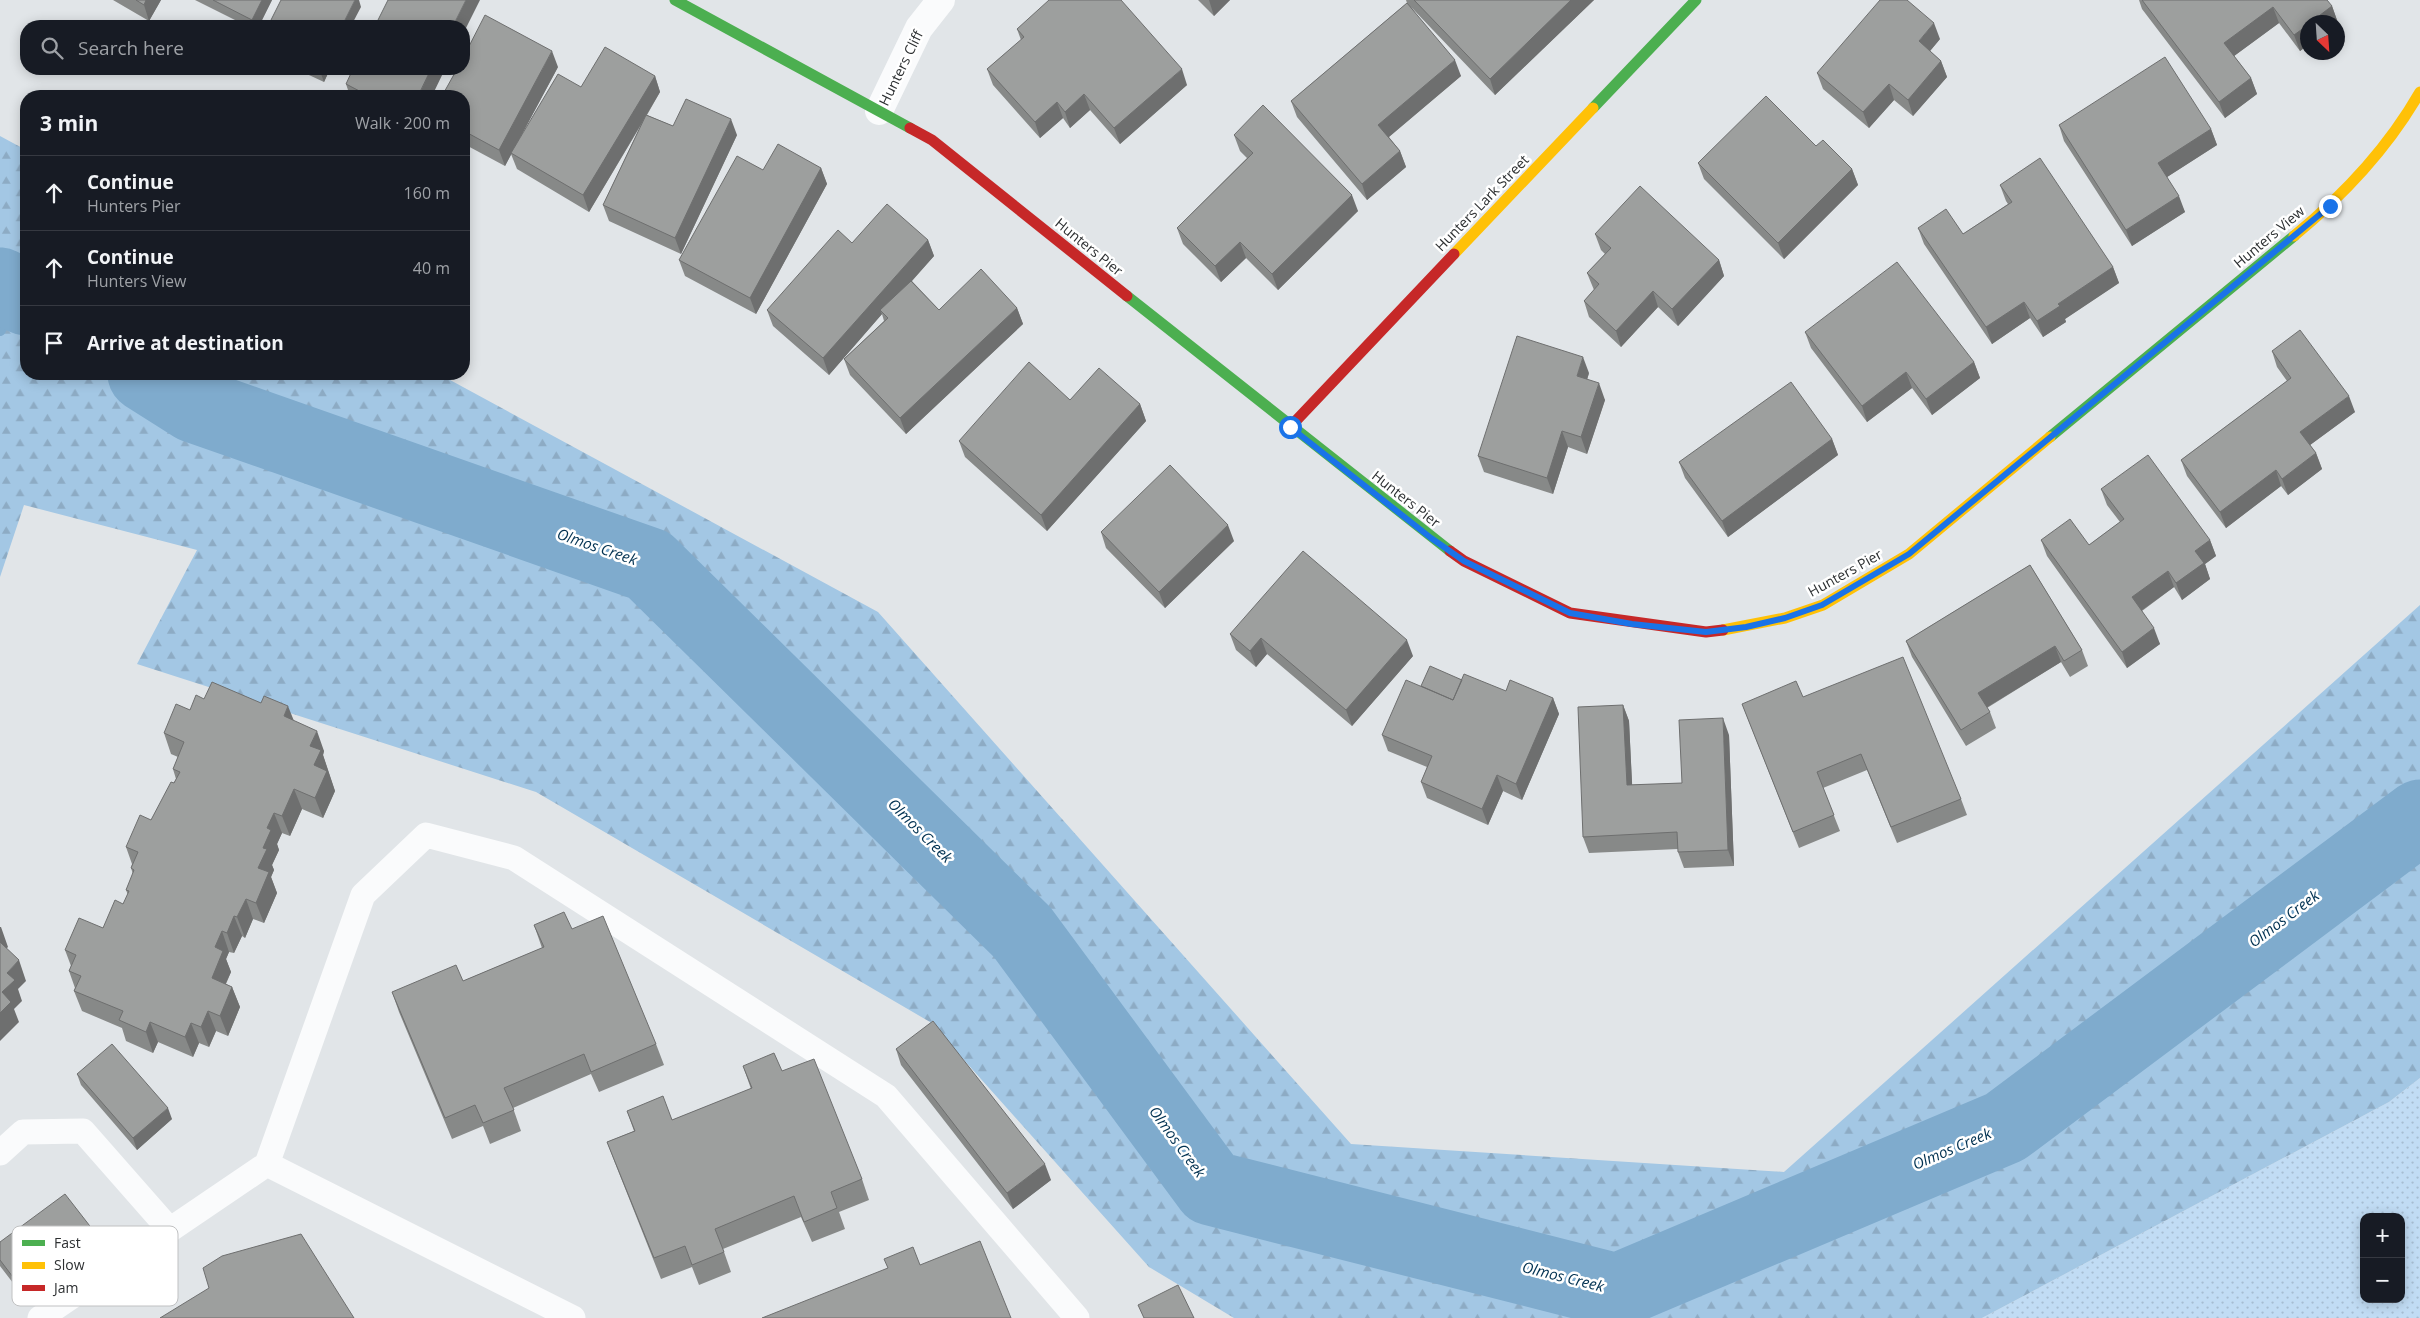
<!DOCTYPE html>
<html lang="en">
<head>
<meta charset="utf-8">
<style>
  body { margin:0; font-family:"Open Sans",sans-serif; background:#20242c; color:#f1f3f6 }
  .controls { position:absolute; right:15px; bottom:15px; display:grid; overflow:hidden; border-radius:10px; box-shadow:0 2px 12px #0003 }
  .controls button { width:45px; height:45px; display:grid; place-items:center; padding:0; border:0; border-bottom:1px solid #363941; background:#171b24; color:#f1f3f6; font:25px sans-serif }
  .compass { position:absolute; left:2300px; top:15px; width:45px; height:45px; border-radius:50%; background:#171b24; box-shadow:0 2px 12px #0003; rotate:155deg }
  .stop { position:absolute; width:15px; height:15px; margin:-11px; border:4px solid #1a73e8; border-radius:50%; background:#fff }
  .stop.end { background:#1a73e8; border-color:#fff; box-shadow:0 1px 5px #0008 }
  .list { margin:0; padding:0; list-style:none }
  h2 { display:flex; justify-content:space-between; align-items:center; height:65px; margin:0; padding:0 20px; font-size:21px }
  h2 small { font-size:16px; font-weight:400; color:#9ea1a6 }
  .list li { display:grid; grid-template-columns:32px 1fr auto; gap:15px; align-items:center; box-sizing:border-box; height:75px; padding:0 20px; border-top:1px solid #363941 }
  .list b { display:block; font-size:19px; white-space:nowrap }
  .list p { margin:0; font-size:16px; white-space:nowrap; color:#9ea1a6 }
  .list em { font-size:16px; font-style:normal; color:#9ea1a6 }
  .icon { flex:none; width:28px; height:28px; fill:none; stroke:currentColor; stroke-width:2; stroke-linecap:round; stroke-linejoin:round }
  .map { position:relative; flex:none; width:2420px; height:1318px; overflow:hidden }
  .search { position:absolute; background:#171b24; box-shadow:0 2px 12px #0003; left:20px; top:20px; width:450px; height:55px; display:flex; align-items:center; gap:12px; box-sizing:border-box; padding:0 18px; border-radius:20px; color:#9ea1a6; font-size:19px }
  .panel { position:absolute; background:#171b24; box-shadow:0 2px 12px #0003; left:20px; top:90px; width:450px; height:290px; border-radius:20px }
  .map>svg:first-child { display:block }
  .grass { fill:url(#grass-dots); fill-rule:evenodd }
  .forest { fill:url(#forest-firs) }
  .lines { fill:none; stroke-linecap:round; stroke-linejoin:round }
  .stream { stroke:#7fabcd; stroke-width:12 }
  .river { stroke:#7fabcd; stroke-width:75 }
  .lane { stroke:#fafbfc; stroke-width:25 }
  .street { stroke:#fafbfc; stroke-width:28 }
  .fast { stroke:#4caf50; stroke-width:11 }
  .slow { stroke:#ffc107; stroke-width:11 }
  .jam { stroke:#c62828; stroke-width:11 }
  .wall { fill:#878988 }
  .shaded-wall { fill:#6e6f6f }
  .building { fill:#9d9f9e; stroke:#6e6f6f }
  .route { stroke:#1a73e8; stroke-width:6 }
  .labels { text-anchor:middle; stroke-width:5; stroke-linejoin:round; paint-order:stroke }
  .street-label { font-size:14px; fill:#2d3032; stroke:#fff }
  .water-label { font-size:15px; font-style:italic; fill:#003151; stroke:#fff }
  .key { fill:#fff; stroke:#c0c1c2; stroke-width:1 }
  .key-label { font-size:14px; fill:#2d3032 }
</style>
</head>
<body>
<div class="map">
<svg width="2420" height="1318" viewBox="0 0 2420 1318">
  <defs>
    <pattern id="grass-dots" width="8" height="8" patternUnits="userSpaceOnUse" patternTransform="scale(1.25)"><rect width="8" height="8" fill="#c1dcf4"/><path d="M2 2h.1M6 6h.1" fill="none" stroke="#a6bdd2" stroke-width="1.8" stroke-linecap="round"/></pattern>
    <pattern id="forest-firs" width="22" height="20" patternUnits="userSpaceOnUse" patternTransform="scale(1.25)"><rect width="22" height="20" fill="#a3c7e4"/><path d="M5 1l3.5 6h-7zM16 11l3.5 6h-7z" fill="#8dabc4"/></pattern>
  </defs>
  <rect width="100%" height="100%" fill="#e1e5e8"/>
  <path class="grass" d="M2420 1078V1318H1982L2389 1102ZM2364 1217H2401V1299H2364Z"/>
  <path class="forest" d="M0 136 26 150V374H439L878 612 1351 1144 1784 1172 2420 605V1078L2389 1102 1982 1318H1234L1149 1267 930 1022 536 792 137 664 197 550 24 505 0 577Z"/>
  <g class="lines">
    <path class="stream" d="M0 330 18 293"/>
    <path class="river" d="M0 285 26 298
      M145 374 194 405 649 565 1022 932 1211 1188 1617 1291 2005 1127 2420 817"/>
    <path class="lane" d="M0 1153 23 1132 83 1131 170 1230
      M267 1164 573 1318
      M40 1318 267 1164 363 895 426 835 514 858 886 1096 1077 1318"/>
    <path class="street" d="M879 111 919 28 941 0"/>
    <path class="fast" d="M675 0 910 128
      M1593 108 1696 0
      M1127 296 1450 551
      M2050 437 2294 236"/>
    <path class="slow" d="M2294 236C2344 195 2388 148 2420 92
      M1454 254 1593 108
      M1723 630 1785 618 1823 605 1909 554 2050 437"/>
    <path class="jam" d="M910 128 932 140 1127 296
      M1290 427 1454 254
      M1450 551 1464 561 1570 613 1706 632 1723 630"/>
  </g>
  <path class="wall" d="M113 0H161L149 21Z
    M195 0H272L259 26H247Z
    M1198 0H1230L1214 16Z
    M1406 0H1594L1495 95 1411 7 1461 76 1389 137 1400 151 1406 167 1367 200 1297 117 1291 101 1407 3Z
    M2139 0 2332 6 2338 23 2300 51 2279 23 2234 56 2251 78 2257 94 2225 118 2142 9Z
    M1017 29 1187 85 1120 144 1090 110 1070 128 1063 118 1040 138 993 85 987 69 1021 40Z
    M1940 39 1930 51 1941 61 1947 77 1913 116 1894 100 1869 128 1823 89 1817 73Z
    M558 67 517 143 581 87 655 76 660 92 647 115 673 126 737 135 681 254 609 221 603 205 641 125 589 212 517 169 511 154 505 166 464 144V96Z
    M296 69H330L324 82Z
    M346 84 432 96H350Z
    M2059 125 2211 129 2217 145 2167 177 2185 212 2132 246 2064 141Z
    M1234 135 1358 211 1278 290 1246 258 1221 282 1183 244 1177 228 1247 158 1240 151Z
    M1816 146 1852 169 1858 185 1784 259 1704 179 1698 163Z
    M821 168 827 184 756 314 685 276 679 260 763 170Z
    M2000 185 2113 267 2119 283 2065 319 2066 322 2043 337 2030 318 1992 344 1924 244 1918 228 1963 234 2008 204 2006 201Z
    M1595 234 1719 260 1724 276 1678 326 1658 307 1621 347 1589 317 1584 301 1594 290 1587 273 1605 254 1601 250Z
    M928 240 934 256 912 281 939 310 1017 308 1023 324 906 434 850 375 844 359 884 321 882 314 829 375 773 326 767 310 852 243Z
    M1805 332 1974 362 1980 378 1932 415 1912 388 1867 422 1811 348Z
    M2272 351 2355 412 2310 445 2316 453 2322 469 2288 495 2281 486 2226 528 2187 476 2181 460 2287 381 2277 367Z
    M1589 373 1587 380 1605 400 1587 454 1568 447 1553 494 1484 472 1478 456Z
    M1070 400 1140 404 1146 421 1047 531 965 457 959 441Z
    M1832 439 1838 455 1728 537 1685 478 1679 462Z
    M2101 489 2210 540 2216 556 2205 564 2210 579 2182 600 2174 587 2142 611 2160 644 2127 668 2047 556 2041 540 2089 545 2120 522 2107 505Z
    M1101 532 1234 541 1165 608 1106 548Z
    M2030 565 2082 650 2088 666 2070 677 2061 662 1987 708 1990 712 1996 728 1966 746 1912 657 1906 641Z
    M1230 634 1413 656 1352 726 1267 654 1256 667 1236 650Z
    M1462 680 1506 691 1553 698 1559 714 1522 800 1503 791 1488 825 1427 798 1421 782 1427 767 1388 751 1382 735 1421 686Z
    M1803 697 1961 799 1967 815 1897 843 1867 770 1823 788 1840 831 1799 848 1742 704Z
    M204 699 294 721 324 751 323 755 335 791 323 818 302 809 290 836 282 833 277 844 279 850 272 865 274 870 271 877 277 893 264 923 253 919 245 938 242 936 234 953 229 952 226 959 231 972 226 984 232 987 240 1007 228 1036 216 1031 209 1047 199 1043 193 1057 158 1042 153 1053 126 1041 122 1028 82 1011 74 991 75 988 69 971 71 966 65 950 103 928 123 904 128 895 126 890 133 874 131 868 132 864 126 847 151 820 176 779 173 769 178 757 171 754 164 733 190 710Z
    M1623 705 1629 721 1632 785 1682 783 1729 735 1734 866 1684 868 1678 852V849L1589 853 1583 837Z
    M534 925 572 929 656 1044 664 1065 599 1092 591 1074 513 1108 521 1131 490 1144 483 1126 452 1139 399 1012 392 992 463 981 542 948Z
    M896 1049 1051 1180 1013 1209 901 1065Z
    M743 1066 782 1071 862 1179 869 1200 839 1212 845 1229 812 1242 801 1217 723 1249 731 1272 699 1285 692 1267 661 1279 615 1163 607 1142 634 1131 627 1111 672 1120 751 1089Z
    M77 1074 172 1119 137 1150 81 1085Z
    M97 1241 23 1296 0 1266V1242Z"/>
  <path class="shaded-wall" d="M146 0H161L149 21 144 5Z
    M262 0H272L259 26H255L252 20Z
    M355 0H359L361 7 351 26H342Z
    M466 0H480L464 32V26H453Z
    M1209 0H1230L1214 16Z
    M1571 0H1594L1495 95 1490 79Z
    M2332 6 2338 23 2311 22Z
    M2273 7 2279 23 2230 59 2224 43Z
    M1934 23 1940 39 1925 57 1919 41Z
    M2308 25V45L2300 51 2294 35Z
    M552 51 558 67 505 166 499 150Z
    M1455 60 1461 76 1384 141 1378 125Z
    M1941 61 1947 77 1913 116 1908 100Z
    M321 69H330L324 82 320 71Z
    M431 69H445L432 96H418Z
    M1182 69 1187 85 1120 144 1114 128Z
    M655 76 660 92 589 212 583 195Z
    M2251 78 2257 94 2225 118 2219 102Z
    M1889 84 1894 100 1869 128 1863 112Z
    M1084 94 1090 110 1070 128 1065 112Z
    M1057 102 1063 118 1040 138 1035 122Z
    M731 119 737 135 681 254 675 238Z
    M2211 129 2217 145 2164 179 2158 163Z
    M1400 151 1406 167 1367 200 1362 184Z
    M821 168 827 184 756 314 750 298Z
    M1852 169 1858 185 1784 259 1778 243Z
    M1352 195 1358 211 1278 290 1272 274Z
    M2179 196 2185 212 2132 246 2126 230Z
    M928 240 934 256 883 313 880 310 882 314 829 375 823 358Z
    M1240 242 1246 258 1221 282 1215 266Z
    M1719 260 1724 276 1678 326 1672 309Z
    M2113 267 2119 283 2065 319 2066 322 2043 337 2037 321 2058 304Z
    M1653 291 1658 307 1621 347 1616 331Z
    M2024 302 2030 318 1992 344 1986 327Z
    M1017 308 1023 324 906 434 900 418Z
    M1583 357 1589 373 1583 392 1577 376Z
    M1974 362 1980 378 1932 415 1926 399Z
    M1906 372 1912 388 1867 422 1862 406Z
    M1599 383 1605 400 1587 454 1581 437Z
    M2349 396 2355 412 2306 448 2300 432Z
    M1140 404 1146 421 1047 531 1041 515Z
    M1562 431 1568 447 1553 494 1547 478Z
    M1832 439 1838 455 1728 537 1722 521Z
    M2316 453 2322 469 2288 495 2282 479Z
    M2276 470 2281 486 2226 528 2220 512Z
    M1228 525 1234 541 1165 608 1159 592Z
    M2210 540 2216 556 2205 564 2210 579 2182 600 2176 583 2195 551Z
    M2168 571 2174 587 2138 613 2132 597Z
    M2154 628 2160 644 2127 668 2122 652Z
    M1261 638 1267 654 1256 667 1250 651Z
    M1407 640 1413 656 1352 726 1346 710Z
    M2055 646 2061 662 1984 709 1978 693Z
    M1553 698 1559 714 1522 800 1516 784Z
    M1623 705 1629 721 1633 802 1627 785Z
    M288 706 296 726 284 716Z
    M1723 718 1729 735 1734 866 1728 850Z
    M317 731 324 751 323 755 335 791 323 818 315 798 314 765 310 746Z
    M1497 775 1503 791 1488 825 1482 809Z
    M294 789 302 809 290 836 282 816Z
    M274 813 282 833 277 844 279 850 272 865 274 870 271 877 277 893 264 923 256 903 258 868 263 848 267 828Z
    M246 899 253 919 245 938 237 917Z
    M234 916 242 936 234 953 227 933Z
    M0 927H1L8 947 0 955Z
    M222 931 229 952 226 959 231 972 219 998 212 978 215 947Z
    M19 960 26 981 18 989 22 1001 14 1009 19 1022 0 1041V1013L2 992 7 973Z
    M232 987 240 1007 228 1036 220 1016Z
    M208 1011 216 1031 209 1047 201 1027Z
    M150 1022 158 1042 153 1053 146 1032Z
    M191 1023 199 1043 193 1057 185 1037Z
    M168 1108 172 1119 137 1150 133 1138Z
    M1045 1164 1051 1180 1013 1209 1007 1193Z
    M93 1230 97 1241 23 1296 19 1285Z"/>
  <path class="building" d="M136 0H146L144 5Z
    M213 0H262L252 20Z
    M281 0H355L342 26H268Z
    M388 0H466L453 26H375Z
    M1049 0H1121L1182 69 1114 128 1084 94 1065 112 1057 102 1035 122 987 69 1024 37 1017 29Z
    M1414 0H1571L1490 79Z
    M1880 0H1907L1934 23 1919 41 1941 61 1908 100 1889 84 1863 112 1817 73Z
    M2142 0H2327L2332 6 2311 22H2308V25L2294 35 2273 7 2224 43 2251 78 2219 102Z
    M1407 3 1455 60 1378 125 1400 151 1362 184 1291 101Z
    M485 15 552 51 499 150 464 131V96H442L457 69H464V56Z
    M605 47 655 76 583 195 511 153 558 74 581 87Z
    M2165 57 2211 129 2158 163 2179 196 2126 230 2059 125Z
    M353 69H431L418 96H369L346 84Z
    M1766 96 1816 146 1823 140 1852 169 1778 243 1698 163Z
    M686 99 731 119 675 238 603 205 646 115 673 126Z
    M1263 105 1352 195 1272 274 1240 242 1215 266 1177 228 1253 153 1234 135Z
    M778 144 821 168 750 298 679 260 737 156 763 170Z
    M2040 158 2113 267 2058 304 2060 306 2037 321 2024 302 1986 327 1918 228 1946 209 1963 234 2012 202 2000 185Z
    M1640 186 1719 260 1672 309 1653 291 1616 331 1584 301 1599 284 1587 273 1611 248 1595 234Z
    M887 204 928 240 823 358 767 310 838 230 852 243Z
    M1897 262 1974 362 1926 399 1906 372 1862 406 1805 332Z
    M981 269 1017 308 900 418 844 359 888 318 880 310 911 281 939 310Z
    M2300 330 2349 396 2300 432 2316 453 2282 479 2276 470 2220 512 2181 460 2291 378 2272 351Z
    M1517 336 1583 357 1577 376 1599 383 1581 437 1562 431 1547 478 1478 456Z
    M1029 362 1070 400 1099 368 1140 404 1041 515 959 441Z
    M1791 382 1832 439 1722 521 1679 462Z
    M2148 455 2210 540 2195 551 2204 563 2176 583 2168 571 2132 597 2154 628 2122 652 2041 540 2070 519 2089 545 2124 519 2101 489Z
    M1170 465 1228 525 1159 592 1101 532Z
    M1303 551 1407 640 1346 710 1261 638 1250 651 1230 634Z
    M2030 565 2082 650 2064 661 2055 646 1978 693 1990 712 1961 730 1906 641Z
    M1903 657 1961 799 1891 827 1861 754 1817 772 1834 815 1793 832 1742 704 1796 681 1803 697Z
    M1430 666 1462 680 1453 700 1421 686Z
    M1464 674 1506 691 1510 680 1553 698 1516 784 1497 775 1482 809 1421 782 1432 756 1382 735 1406 680 1453 700Z
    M212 682 261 703 264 696 288 706 284 716 317 731 310 746 321 750 314 765 327 771 315 798 294 789 282 816 274 813 267 828 271 830 263 848 267 849 258 868 269 872 256 903 246 899 237 917 234 916 227 933 222 931 215 947 223 951 212 978 232 987 220 1016 208 1011 201 1027 191 1023 185 1037 150 1022 146 1032 119 1020 123 1011 74 991 81 976 69 971 76 955 65 950 79 918 103 928 115 900 123 904 129 891 126 890 134 870 131 868 138 852 126 847 140 815 151 820 171 782 174 783 180 772 173 769 184 742 164 733 176 704 190 710 196 695 204 699Z
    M1623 705 1627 785 1682 783 1679 720 1723 718 1728 850 1678 852 1677 832 1583 837 1578 707Z
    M564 912 572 929 603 916 656 1044 591 1072 584 1054 504 1088 514 1110 483 1123 475 1105 445 1118 392 992 456 965 463 981 544 947 534 925Z
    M0 942 19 960 7 973 15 980 2 992 11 1002 0 1013Z
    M933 1021 1045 1164 1007 1193 896 1049Z
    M112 1044 168 1108 133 1138 77 1074Z
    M774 1053 782 1071 814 1059 862 1179 831 1192 837 1208 804 1222 794 1196 715 1229 724 1252 692 1265 685 1246 654 1258 607 1142 635 1131 627 1111 663 1096 672 1120 752 1088 743 1066Z
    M65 1194 93 1230 19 1285 0 1260V1242Z
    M301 1234 354 1318H160L209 1288 203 1268 222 1256Z
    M980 1241 1011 1318H762L888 1268 884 1259 913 1247 920 1265Z
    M1178 1285 1194 1318H1144L1138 1305Z"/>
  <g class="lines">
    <path class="route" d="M1290 427 1431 538 1464 561 1570 613 1632 624 1706 632 1746 627 1785 618 1822 605 1909 554 2330 206"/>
  </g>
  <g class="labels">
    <g class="street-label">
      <text transform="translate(901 68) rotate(-64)" y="5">Hunters Cliff</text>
      <text transform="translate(1482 203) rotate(-46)" y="5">Hunters Lark Street</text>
      <text transform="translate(2269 237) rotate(-40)" y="5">Hunters View</text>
      <text transform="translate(1089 247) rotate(39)" y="5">Hunters Pier</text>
      <text transform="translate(1406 499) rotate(38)" y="5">Hunters Pier</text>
      <text transform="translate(1845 573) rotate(-29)" y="5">Hunters Pier</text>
    </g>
    <g class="water-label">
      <text transform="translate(597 547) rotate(19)" y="5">Olmos Creek</text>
      <text transform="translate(920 831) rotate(45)" y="5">Olmos Creek</text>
      <text transform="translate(2284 919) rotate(-37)" y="5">Olmos Creek</text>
      <text transform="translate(1177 1142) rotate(54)" y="5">Olmos Creek</text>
      <text transform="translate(1952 1149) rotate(-23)" y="5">Olmos Creek</text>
      <text transform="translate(1563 1277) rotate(14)" y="5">Olmos Creek</text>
    </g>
  </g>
  <rect x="12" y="1226" width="166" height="80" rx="8" class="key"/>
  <rect x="22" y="1240" width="23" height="6" fill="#4caf50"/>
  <rect x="22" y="1262" width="23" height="7" fill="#ffc107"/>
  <rect x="22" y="1285" width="23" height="6" fill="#c62828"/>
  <g class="key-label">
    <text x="54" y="1248">Fast</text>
    <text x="54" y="1270">Slow</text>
    <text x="54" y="1293">Jam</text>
  </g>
</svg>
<div class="controls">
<button>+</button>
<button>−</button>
</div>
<svg class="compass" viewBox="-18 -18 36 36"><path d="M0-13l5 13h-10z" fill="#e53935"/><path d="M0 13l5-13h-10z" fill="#9ea1a6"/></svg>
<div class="stop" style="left:1290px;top:427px"></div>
<div class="stop end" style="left:2330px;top:206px"></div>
<div class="search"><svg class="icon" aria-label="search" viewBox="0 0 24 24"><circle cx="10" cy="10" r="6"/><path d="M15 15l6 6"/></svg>Search here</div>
<section class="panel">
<h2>3 min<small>Walk · 200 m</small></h2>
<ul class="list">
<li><svg class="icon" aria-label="ahead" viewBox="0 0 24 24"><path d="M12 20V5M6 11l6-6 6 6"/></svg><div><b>Continue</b><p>Hunters Pier</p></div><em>160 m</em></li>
<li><svg class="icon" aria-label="ahead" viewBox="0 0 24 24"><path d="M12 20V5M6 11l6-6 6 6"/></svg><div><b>Continue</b><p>Hunters View</p></div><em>40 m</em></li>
<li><svg class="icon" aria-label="arrive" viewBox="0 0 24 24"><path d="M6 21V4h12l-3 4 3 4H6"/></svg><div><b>Arrive at destination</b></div></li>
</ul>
</section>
</div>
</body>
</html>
